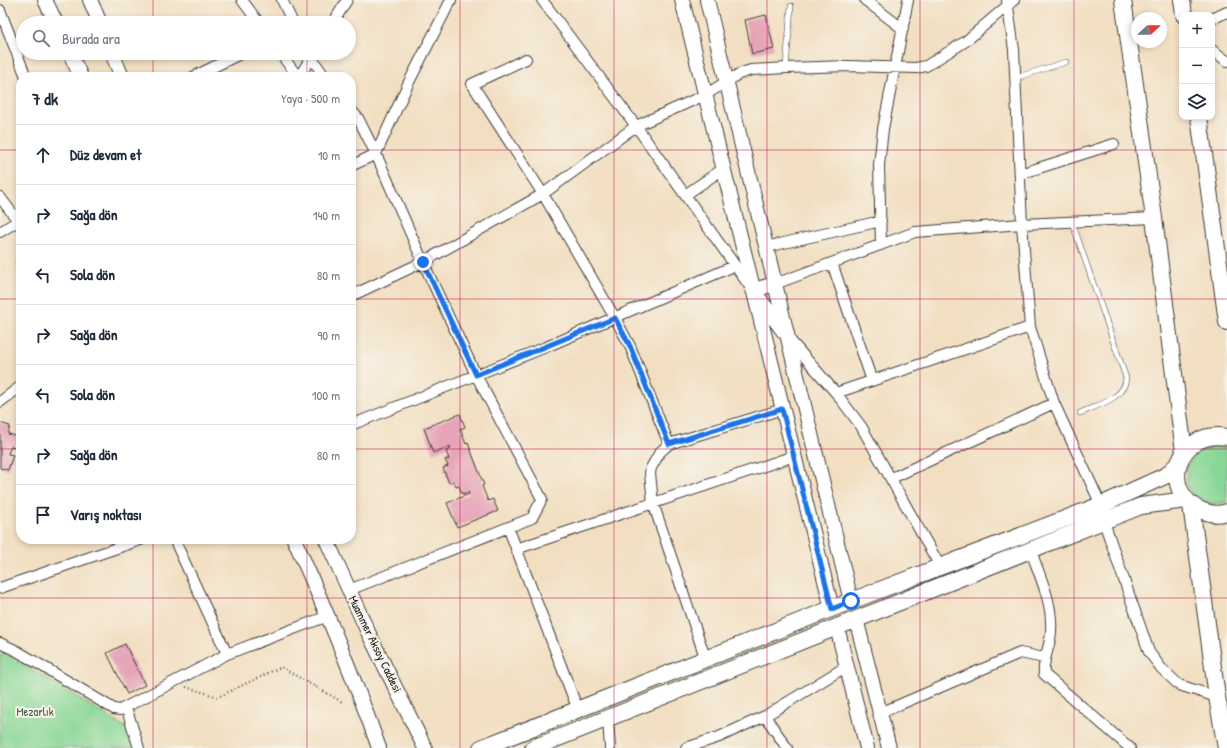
<!DOCTYPE html>
<html lang="tr">
<head>
<meta charset="utf-8">
<style>
  body { margin:0; font-family:"Patrick Hand",sans-serif; background:#f2f2f3; color:#1f2937 }
  .controls { position:absolute; right:12px; top:12px; display:grid; overflow:hidden; border-radius:8px; box-shadow:0 2px 6px #0003 }
  .controls button { width:36px; height:36px; display:grid; place-items:center; padding:0; border:0; border-bottom:1px solid #e0e1e3; background:#fff; color:#1f2937; font:20px sans-serif }
  .compass { position:absolute; left:1131px; top:12px; width:36px; height:36px; border-radius:50%; background:#fff; box-shadow:0 2px 6px #0003; rotate:68deg }
  .stop { position:absolute; width:12px; height:12px; margin:-9px; border:3px solid #1a73e8; border-radius:50%; background:#fff }
  .stop.end { background:#1a73e8; border-color:#fff; box-shadow:0 1px 4px #0008 }
  .list { margin:0; padding:0; list-style:none }
  h2 { display:flex; justify-content:space-between; align-items:center; height:52px; margin:0; padding:0 16px; font-size:17px }
  h2 small { font-size:13px; font-weight:400; color:#747a83 }
  .list li { display:grid; grid-template-columns:26px 1fr auto; gap:12px; align-items:center; box-sizing:border-box; height:60px; padding:0 16px; border-top:1px solid #e0e1e3 }
  .list b { display:block; font-size:15px; white-space:nowrap }
  .list em { font-size:13px; font-style:normal; color:#747a83 }
  .icon { flex:none; width:22px; height:22px; fill:none; stroke:currentColor; stroke-width:2; stroke-linecap:round; stroke-linejoin:round }
  .map { position:relative; flex:none; width:1227px; height:748px; overflow:hidden }
  .search { position:absolute; background:#fff; box-shadow:0 2px 6px #0003; left:16px; top:16px; width:340px; height:44px; display:flex; align-items:center; gap:10px; box-sizing:border-box; padding:0 14px; border-radius:22px; color:#747a83; font-size:15px }
  .panel { position:absolute; background:#fff; box-shadow:0 2px 6px #0003; left:16px; top:72px; width:340px; height:472px; border-radius:16px }
  .map>svg:first-child { display:block }
  .green { fill:#89d796; stroke:#527a59 }
  .building { fill:#e7a4b8 }
  .lines { fill:none; stroke-linecap:round; stroke-linejoin:round }
  .lane-casing { stroke:#3c3935; stroke-width:6 }
  .street-casing { stroke:#3c3935; stroke-width:12 }
  .secondary-casing { stroke:#3c3935; stroke-width:16 }
  .primary-casing { stroke:#3c3935; stroke-width:18 }
  .path { stroke:#3c3935; stroke-width:2; stroke-dasharray:1 3; stroke-linecap:butt }
  .lane { stroke:#fff; stroke-width:5 }
  .street { stroke:#fff; stroke-width:10 }
  .secondary { stroke:#fff; stroke-width:14 }
  .primary { stroke:#fff; stroke-width:16 }
  .route { stroke:#1a73e8; stroke-width:5 }
  .grid { fill:none; stroke:#c2185b; stroke-width:1; stroke-opacity:0.55 }
  .labels { text-anchor:middle; stroke-width:4; stroke-linejoin:round; paint-order:stroke }
  .street-label { font-size:12px; fill:#1c1c1c; stroke:#f7f3e8 }
  .park-label { font-size:12px; fill:#425d47; stroke:#f7f3e8 }
</style>
</head>
<body>
<div class="map">
<svg width="1227" height="748" viewBox="0 0 1227 748">
  <rect width="100%" height="100%" fill="#f7f3e8"/>
  <filter id="ink" filterUnits="userSpaceOnUse"><feTurbulence type="fractalNoise" baseFrequency=".025" numOctaves="2"/><feDisplacementMap in="SourceGraphic" scale="8" xChannelSelector="R" yChannelSelector="G"/><feConvolveMatrix kernelMatrix="1 2 1 2 8 2 1 2 1" color-interpolation-filters="sRGB"/></filter>
  <filter id="wash" filterUnits="userSpaceOnUse"><feTurbulence type="fractalNoise" baseFrequency=".012" numOctaves="4" result="noise"/><feDisplacementMap in="SourceGraphic" scale="16" xChannelSelector="R" yChannelSelector="G"/><feGaussianBlur stdDeviation="0.9" result="paint"/><feColorMatrix in="noise" values="0 0 0 0 0 0 0 0 0 0 0 0 0 0 0 0 0 1.4 0 .05"/><feComposite in="paint" operator="in"/></filter>
  <g filter="url(#wash)">
    <rect width="100%" height="100%" fill="#f2dfc2"/>
    <path class="green" d="M1218 446 1227 449V502C1222 503 1214 504 1208 503 1179 499 1176 449 1218 446Z
      M7 654 130 730 136 748H0V655Z"/>
    <g id="blocks">
      <path class="building" d="M766 15 774 49 752 54 745 20Z
        M21 259V269L16 264Z
        M460 414 465 427 460 429 466 444 468 443 484 485 482 486 488 501 493 499 498 511 457 527 447 503 469 494 468 492 462 494 459 486 456 487 454 481 449 483 443 468 448 466 445 460 449 459 446 451 451 449 450 446 433 453 424 428Z
        M0 423 10 426 8 434 21 437 17 448 11 446 8 454 13 455 8 470 0 468Z
        M125 644 145 685 127 694 107 653Z"/>
    </g>
  </g>
  <g filter="url(#ink)">
    <use href="#blocks" fill-opacity="0" stroke="#3c3935" stroke-width="1"/>
    <g class="lines">
      <g class="lane-casing">
        <path id="lane" d="M786 68 791 6
          M1015 78 1066 62
          M1072 222 1126 378C1125 399 1097 405 1080 413"/>
      </g>
      <g class="street-casing">
        <path id="street" d="M242 0 259 23
          M282 0 293 23
          M542 0 636 126 751 288
          M865 0 903 29
          M1007 0 1014 50 1022 224 1030 327 1054 403 1101 505
          M0 10 26 77
          M1212 19 1227 12
          M333 23 347 0
          M1212 50 1227 61
          M280 53 298 77
          M308 53 325 77
          M526 59 472 84 543 194 615 318 630 346 669 444
          M193 77 242 53
          M299 77 314 53
          M351 166 376 154 408 84 451 0
          M1020 174 1114 144
          M685 195 723 169
          M0 197 18 221
          M0 232 21 219
          M881 245 879 165 883 129 908 0
          M766 247 881 221
          M832 263 872 381
          M775 284 915 232 1022 224 1154 218
          M351 296 423 262 543 194 636 126 705 95 739 74 751 70 786 68 848 66 916 68 926 66 966 41 1014 0
          M789 339 836 393 861 426 941 568
          M836 393 1030 327
          M0 402 21 386
          M351 425 546 347 734 266
          M892 478 1054 403
          M1104 522 1149 652 1161 668 1179 685 1217 697
          M508 527 578 710
          M174 539 227 654
          M516 549 794 456
          M1031 551C1040 577 1053 603 1051 631 1051 646 1042 659 1044 674L1130 748
          M0 588 143 539
          M349 590 532 518 542 499 476 375 423 262 376 154 358 118 351 110
          M0 643 17 651 114 709 120 710 227 654 328 616
          M706 660 653 503 650 473 651 468 660 452 669 444 783 409
          M126 707 139 748
          M880 713 1020 653 1044 658
          M765 716 787 748
          M608 719 610 748
          M686 748 719 737 765 716 847 666"/>
      </g>
      <g class="secondary-casing">
        <path id="secondary" d="M45 0 56 23
          M90 0 100 23
          M682 0 832 609
          M707 0 851 601
          M70 53 81 77
          M112 53 122 77
          M775 284 753 290 784 332
          M294 539C325 608 354 677 379 748
          M326 539 368 632 425 748
          M856 619 889 748
          M837 627 867 748"/>
      </g>
      <g class="primary-casing">
        <path id="primary" d="M1123 0 1154 218 1184 452
          M1182 0 1184 15
          M1199 117 1227 322
          M1227 437C1177 428 1157 493 1203 511 1211 514 1219 515 1227 512
          M1191 505 1217 697 1226 748
          M481 748 851 601 1101 505 1167 475 1179 463
          M533 748 1141 506 1186 500"/>
      </g>
      <path class="path" d="M186 687 218 697 281 667 342 702"/>
      <use href="#lane" class="lane"/>
      <use href="#street" class="street"/>
      <use href="#secondary" class="secondary"/>
      <use href="#primary" class="primary"/>
    </g>
  </g>
  <g class="lines" filter="url(#ink)">
    <path class="route" d="M423 262 476 375 615 318 630 346 669 444 782 409 832 609 851 601"/>
  </g>
  <path class="grid" d="M153 0V23M307 0V23M460 0V748M614 0V748M767 0V748M920 0V748M1074 0V748M153 53V77M307 53V77M0 150H21M351 150H1227M0 299H21M351 299H1227M0 449H21M351 449H1227M153 539V748M307 539V748M0 598H1227"/>
  <g class="labels">
    <g class="street-label">
      <text transform="translate(375 644) rotate(64)" y="4">Muammer Aksoy Caddesi</text>
    </g>
    <g class="park-label">
      <text x="35" y="716">Mezarlık</text>
    </g>
  </g>
</svg>
<div class="controls">
<button>+</button>
<button>−</button>
<button><svg class="icon" aria-label="layers" viewBox="0 0 24 24"><path d="M12 4l9 5-9 5-9-5zM3 14l9 5 9-5"/></svg></button>
</div>
<svg class="compass" viewBox="-18 -18 36 36"><path d="M0-13l5 13h-10z" fill="#e53935"/><path d="M0 13l5-13h-10z" fill="#747a83"/></svg>
<div class="stop" style="left:851px;top:601px"></div>
<div class="stop end" style="left:423px;top:262px"></div>
<div class="search"><svg class="icon" aria-label="search" viewBox="0 0 24 24"><circle cx="10" cy="10" r="6"/><path d="M15 15l6 6"/></svg>Burada ara</div>
<section class="panel">
<h2>7 dk<small>Yaya · 500 m</small></h2>
<ul class="list">
<li><svg class="icon" aria-label="ahead" viewBox="0 0 24 24"><path d="M12 20V5M6 11l6-6 6 6"/></svg><div><b>Düz devam et</b></div><em>10 m</em></li>
<li><svg class="icon" aria-label="right" viewBox="0 0 24 24"><path d="M7 20v-9h11M14 6l5 5-5 5"/></svg><div><b>Sağa dön</b></div><em>140 m</em></li>
<li><svg class="icon" aria-label="left" viewBox="0 0 24 24"><path d="M17 20v-9H6M10 6l-5 5 5 5"/></svg><div><b>Sola dön</b></div><em>80 m</em></li>
<li><svg class="icon" aria-label="right" viewBox="0 0 24 24"><path d="M7 20v-9h11M14 6l5 5-5 5"/></svg><div><b>Sağa dön</b></div><em>90 m</em></li>
<li><svg class="icon" aria-label="left" viewBox="0 0 24 24"><path d="M17 20v-9H6M10 6l-5 5 5 5"/></svg><div><b>Sola dön</b></div><em>100 m</em></li>
<li><svg class="icon" aria-label="right" viewBox="0 0 24 24"><path d="M7 20v-9h11M14 6l5 5-5 5"/></svg><div><b>Sağa dön</b></div><em>80 m</em></li>
<li><svg class="icon" aria-label="arrive" viewBox="0 0 24 24"><path d="M6 21V4h12l-3 4 3 4H6"/></svg><div><b>Varış noktası</b></div></li>
</ul>
</section>
</div>
</body>
</html>
